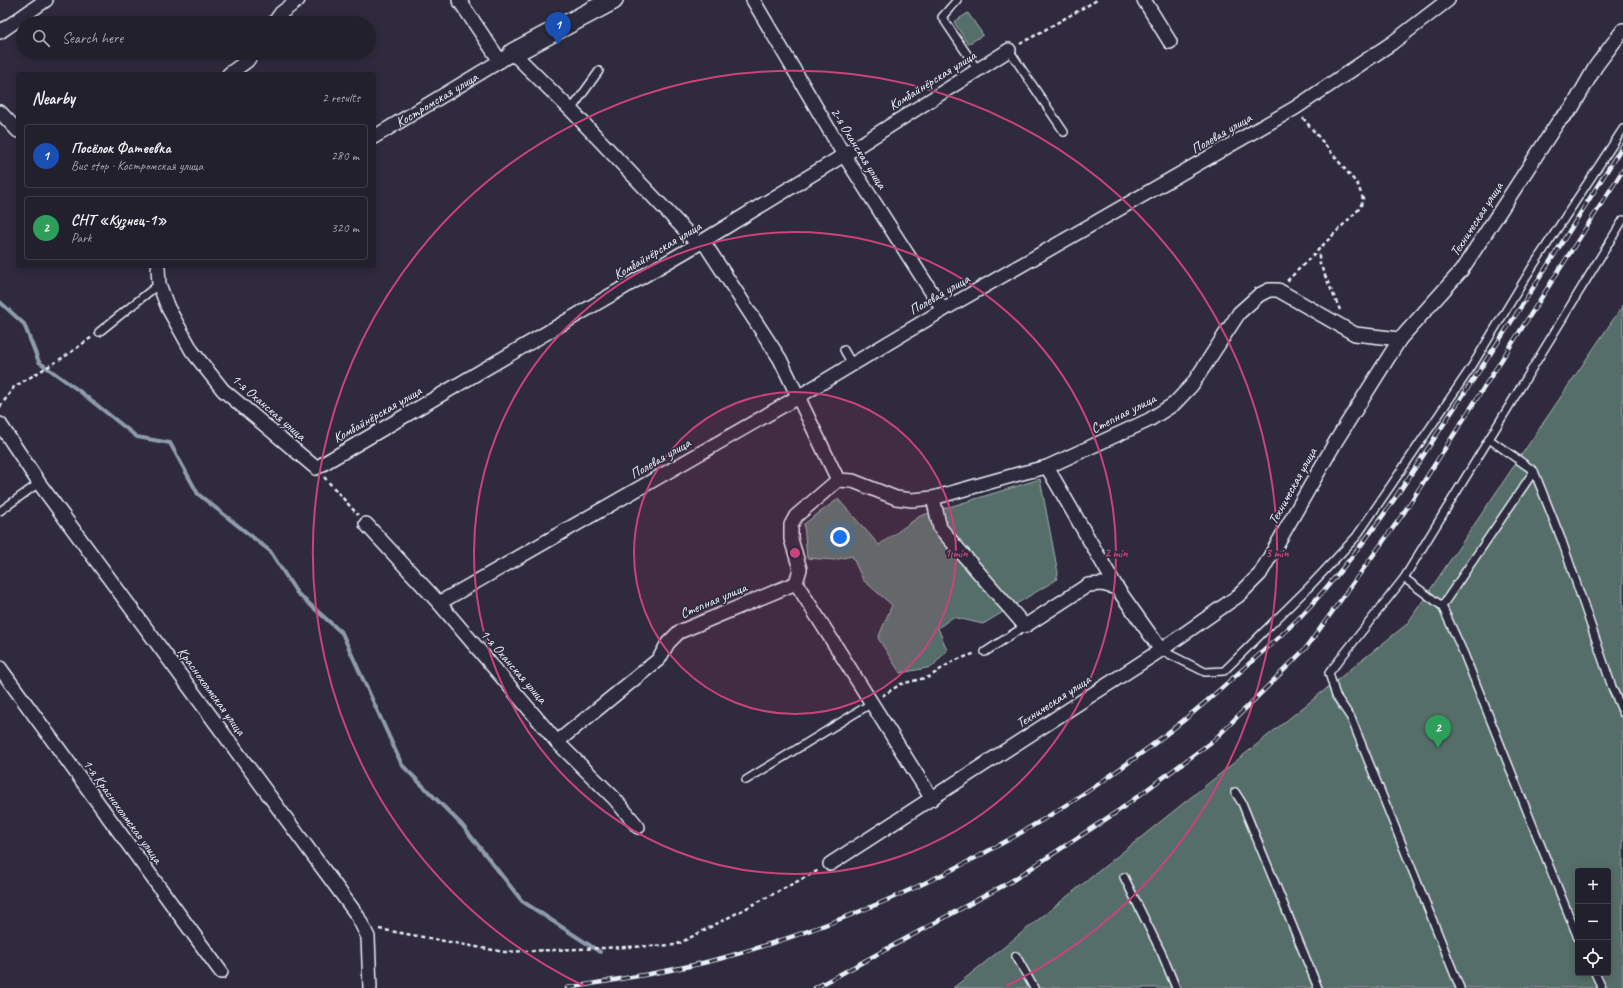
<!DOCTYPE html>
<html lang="en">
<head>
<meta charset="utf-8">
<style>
  body { margin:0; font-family:Caveat,sans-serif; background:#2b2836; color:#f1f3f6 }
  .controls { position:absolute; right:12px; bottom:12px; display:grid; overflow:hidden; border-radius:4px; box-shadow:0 2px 10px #0003 }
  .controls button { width:36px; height:36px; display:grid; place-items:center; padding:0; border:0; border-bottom:1px solid #403e4a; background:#23202e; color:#f1f3f6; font:20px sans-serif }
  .you { position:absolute; left:840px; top:537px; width:14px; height:14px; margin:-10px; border:3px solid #fff; border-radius:50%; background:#1a73e8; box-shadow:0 0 0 6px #1a73e833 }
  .badge { display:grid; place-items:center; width:26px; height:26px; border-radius:50%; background:#ffd166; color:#fff; font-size:13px; font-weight:700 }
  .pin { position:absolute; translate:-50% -33px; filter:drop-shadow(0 1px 2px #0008) }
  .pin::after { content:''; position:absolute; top:21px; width:14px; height:12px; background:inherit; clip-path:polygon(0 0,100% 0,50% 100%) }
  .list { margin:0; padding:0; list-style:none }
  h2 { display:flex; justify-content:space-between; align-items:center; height:52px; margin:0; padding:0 16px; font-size:17px }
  h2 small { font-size:13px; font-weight:400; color:#a3a3aa }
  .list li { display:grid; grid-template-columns:26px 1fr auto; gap:12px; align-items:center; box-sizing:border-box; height:64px; margin:0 8px 8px; padding:0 8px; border:1px solid #403e4a; border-radius:4px }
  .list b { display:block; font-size:15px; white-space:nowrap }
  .list p { margin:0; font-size:13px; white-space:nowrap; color:#a3a3aa }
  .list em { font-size:13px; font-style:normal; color:#a3a3aa }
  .icon { flex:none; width:22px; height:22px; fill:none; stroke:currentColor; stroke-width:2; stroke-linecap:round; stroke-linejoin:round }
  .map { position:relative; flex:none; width:1623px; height:988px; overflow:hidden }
  .search { position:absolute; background:#23202e; box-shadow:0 2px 10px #0003; left:16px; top:16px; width:360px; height:44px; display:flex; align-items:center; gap:10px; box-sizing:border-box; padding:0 14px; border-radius:22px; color:#a3a3aa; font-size:15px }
  .panel { position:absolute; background:#23202e; box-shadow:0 2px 10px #0003; left:16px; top:72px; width:360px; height:196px; border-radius:4px }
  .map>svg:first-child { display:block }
  .green { fill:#576e69; stroke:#a0b0b0; fill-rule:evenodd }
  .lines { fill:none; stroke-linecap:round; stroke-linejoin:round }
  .stream { stroke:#8e9cae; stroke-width:4 }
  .lane-casing { stroke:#e8f1f8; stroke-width:10 }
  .street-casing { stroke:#e8f1f8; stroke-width:16 }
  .secondary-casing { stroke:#e8f1f8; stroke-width:22 }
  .path { stroke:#e8f1f8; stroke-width:2.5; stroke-dasharray:4 3; stroke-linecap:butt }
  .lane { stroke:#2f2a3d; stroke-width:7 }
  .street { stroke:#2f2a3d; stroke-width:13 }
  .secondary { stroke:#2f2a3d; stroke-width:19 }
  .rail-casing { stroke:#e8f1f8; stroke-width:4.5 }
  .rail { stroke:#2f2a3d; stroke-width:3; stroke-dasharray:9; stroke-linecap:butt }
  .ring { fill:none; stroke:#ca437a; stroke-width:2 }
  .labels { text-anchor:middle; stroke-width:3.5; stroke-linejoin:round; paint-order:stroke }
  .street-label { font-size:14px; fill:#e8f1f8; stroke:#2f2a3d }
  .centre { fill:#ca437a; stroke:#2f2a3d; stroke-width:2 }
  .ring-label { font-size:12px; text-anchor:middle; font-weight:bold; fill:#ca437a; stroke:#2f2a3d; stroke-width:3.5; stroke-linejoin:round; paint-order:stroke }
</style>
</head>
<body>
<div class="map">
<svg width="1623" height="988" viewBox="0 0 1623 988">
  <rect width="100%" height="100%" fill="#2f2a3d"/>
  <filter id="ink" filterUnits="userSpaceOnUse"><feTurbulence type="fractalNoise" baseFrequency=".025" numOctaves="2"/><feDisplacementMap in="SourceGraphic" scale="8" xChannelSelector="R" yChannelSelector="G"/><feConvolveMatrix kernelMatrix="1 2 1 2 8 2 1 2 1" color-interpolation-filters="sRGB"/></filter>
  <g filter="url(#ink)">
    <path class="green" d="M968 13 983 35 968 44 954 22Z
      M1623 305V988H953L1407 624ZM1578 871H1608V973H1578Z
      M1040 479 1058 573 1056 580 983 624 953 617 938 628 947 650 932 667 900 673 878 638 892 605 863 580 852 556 834 560 807 558 804 524 838 499 879 545 920 516Z"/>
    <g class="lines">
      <path class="stream" d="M0 302 24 324 39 362 78 390 137 437 170 443 198 494 270 551 297 593 342 633 402 765 462 825 522 901 600 952"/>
      <g class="lane-casing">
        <path id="lane" d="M957 0 942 17 977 69
          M1009 50 1064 132
          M571 110 599 71
          M99 332 159 284
          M844 350 852 364
          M1489 439 1534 471 1562 541 1612 687 1623 713
          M0 511 39 483
          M1404 578 1442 606 1464 654 1578 938
          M1442 606 1534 471
          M1161 650 1205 672 1224 671 1310 586 1356 537 1472 366 1531 269 1623 129
          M985 652 1025 626
          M746 780 872 703
          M1235 792 1242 803 1318 988
          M1124 877 1162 954 1176 988
          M1016 956 1034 988
          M1595 973 1602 988
          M1460 988 1351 718 1336 696 1329 673 1404 578 1623 220"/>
      </g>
      <g class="street-casing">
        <g id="street">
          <path d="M459 0 500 61"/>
          <path d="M753 0 844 155 943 310"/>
          <path d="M1144 0 1170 42"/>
          <path d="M274 23 281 13 298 0"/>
          <path d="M0 32 46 0"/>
          <path d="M229 74 247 61 253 53"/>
          <path d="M0 112 18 131"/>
          <path id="s1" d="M374 137 513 53 571 110 698 244"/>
          <path d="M703 241 780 359 838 480 853 481 896 498 912 500 933 498 1022 473 1047 467 1149 420 1174 404 1192 385 1239 313 1259 295 1269 290H1278L1355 334 1400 339"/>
          <path d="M158 268 159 284 168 308 192 351 223 390 316 468 698 244 844 155 1009 50"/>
          <path d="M0 424 39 483 357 915 368 937 370 988"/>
          <path d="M1047 467 1117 588 1161 650"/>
          <path d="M933 498 940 528 1025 626 1088 585 1102 584 1117 588"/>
          <path d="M366 524 439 603 557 742 614 798 638 827"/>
          <path d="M796 583 932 799"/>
          <path d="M439 603 798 397 943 310 1295 108 1392 43 1448 0"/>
          <path d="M0 668 221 972"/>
          <path d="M557 742 659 659 668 643 679 632 796 583 800 569 791 539V525L796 516 838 480"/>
          <path d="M830 864 1161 650 1238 596 1260 574 1336 441 1400 339 1461 271 1558 122 1572 108 1596 66 1623 30"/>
        </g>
      </g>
      <g class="secondary-casing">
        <path id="secondary" d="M513 53 613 0"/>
      </g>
      <path class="path" d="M1020 44 1097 0
        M1303 118 1358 185 1363 199 1360 208 1318 250 1320 264 1340 310
        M1287 281 1318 250
        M0 407 14 387 64 357 92 337
        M324 477 358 515
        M882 696 901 684 929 677 953 661 976 653
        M379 929 504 952 676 945 819 870"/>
      <use href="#lane" class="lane"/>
      <use href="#street" class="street"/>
      <use href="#secondary" class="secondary"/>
      <g class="rail-casing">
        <path id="rail" d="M567 988C625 978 684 970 740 953 928 898 1098 802 1242 670 1261 653 1281 636 1299 618 1317 599 1334 579 1350 559 1386 515 1416 466 1447 419 1508 329 1566 237 1623 145
          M815 988 1010 882 1118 811 1214 740 1306 648 1403 514 1623 170"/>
      </g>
      <use href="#rail" class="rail"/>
    </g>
  </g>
  <circle cx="795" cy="553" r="161" fill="#ca437a" fill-opacity=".12"/>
  <g class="ring">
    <circle cx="795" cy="553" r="161"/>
    <circle cx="795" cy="553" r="321"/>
    <path d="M584 986A482 482 0 1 1 1006 986"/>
  </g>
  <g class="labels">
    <g class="street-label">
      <text transform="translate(932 80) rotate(-32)" y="5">Комбайнёрская улица</text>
      <text dy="5" stroke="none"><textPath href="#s1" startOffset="73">Костромская улица</textPath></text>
      <text transform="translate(1221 133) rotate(-30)" y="5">Полевая улица</text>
      <text transform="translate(859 148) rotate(58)" y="5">2-я Оханская улица</text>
      <text transform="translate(1476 219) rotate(-57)" y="5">Техническая улица</text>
      <text transform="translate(657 250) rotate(-31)" y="5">Комбайнёрская улица</text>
      <text transform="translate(939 294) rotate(-30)" y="5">Полевая улица</text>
      <text transform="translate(269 407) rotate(41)" y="5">1-я Оханская улица</text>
      <text transform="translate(1123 413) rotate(-27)" y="5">Степная улица</text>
      <text transform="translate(377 414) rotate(-30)" y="5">Комбайнёрская улица</text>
      <text transform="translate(660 458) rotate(-30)" y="5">Полевая улица</text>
      <text transform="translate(1292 486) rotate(-61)" y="5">Техническая улица</text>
      <text transform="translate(713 600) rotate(-23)" y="5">Степная улица</text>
      <text transform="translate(514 666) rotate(49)" y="5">1-я Оханская улица</text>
      <text transform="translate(212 691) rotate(54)" y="5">Краснохолмская улица</text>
      <text transform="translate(1053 701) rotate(-33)" y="5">Техническая улица</text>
      <text transform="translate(123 811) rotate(54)" y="5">1-я Краснохолмская улица</text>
    </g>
  </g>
  <circle cx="795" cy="553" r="6" class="centre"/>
  <g class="ring-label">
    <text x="956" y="557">1 min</text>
    <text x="1116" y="557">2 min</text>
    <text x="1277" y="557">3 min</text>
  </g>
</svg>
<div class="controls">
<button>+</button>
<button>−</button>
<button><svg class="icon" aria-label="locate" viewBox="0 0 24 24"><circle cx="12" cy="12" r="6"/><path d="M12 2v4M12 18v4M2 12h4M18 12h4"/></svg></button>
</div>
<div class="you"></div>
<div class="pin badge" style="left:558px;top:45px;background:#1a4fb4">1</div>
<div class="pin badge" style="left:1438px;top:748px;background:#2e9e5b">2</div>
<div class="search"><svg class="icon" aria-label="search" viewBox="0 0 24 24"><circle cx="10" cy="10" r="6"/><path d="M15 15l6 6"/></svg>Search here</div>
<section class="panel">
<h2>Nearby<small>2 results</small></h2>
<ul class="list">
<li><span class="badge" style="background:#1a4fb4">1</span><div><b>Посёлок Фатеевка</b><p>Bus stop · Костромская улица</p></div><em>280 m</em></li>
<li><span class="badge" style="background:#2e9e5b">2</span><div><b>СНТ «Кузнец-1»</b><p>Park</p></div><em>320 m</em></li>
</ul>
</section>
</div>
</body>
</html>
